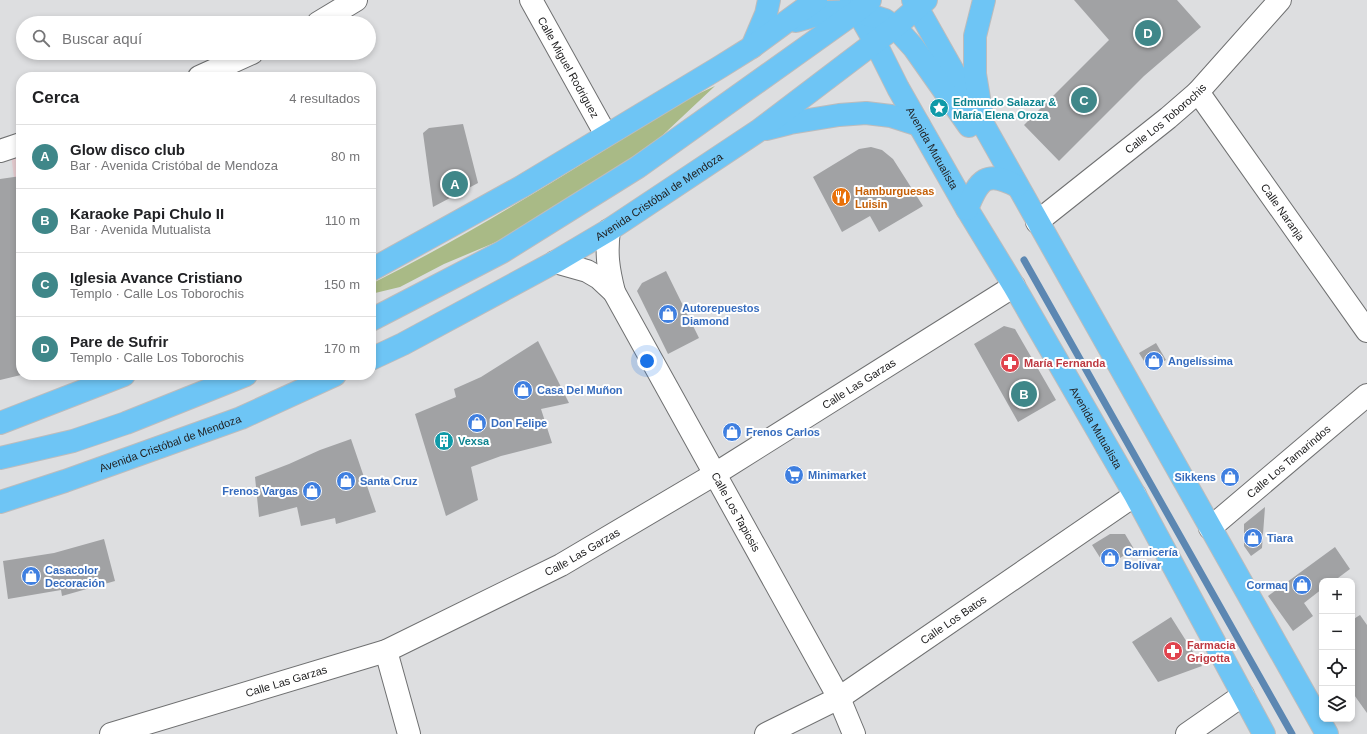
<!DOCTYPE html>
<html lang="es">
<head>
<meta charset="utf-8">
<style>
  body { margin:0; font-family:Helvetica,sans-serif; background:#f6f6f6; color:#202124 }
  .controls { position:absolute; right:12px; bottom:12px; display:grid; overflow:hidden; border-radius:8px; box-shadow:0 2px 6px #0003 }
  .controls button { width:36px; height:36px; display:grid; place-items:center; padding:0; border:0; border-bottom:1px solid #e0e0e0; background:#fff; color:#202124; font:20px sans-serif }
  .you { position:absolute; left:647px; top:361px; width:14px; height:14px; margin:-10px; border:3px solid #fff; border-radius:50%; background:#1a73e8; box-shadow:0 0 0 6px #1a73e833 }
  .badge { display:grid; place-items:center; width:26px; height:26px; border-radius:50%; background:#3f8789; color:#fff; font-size:13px; font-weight:700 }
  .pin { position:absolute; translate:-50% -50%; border:2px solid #fff; box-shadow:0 1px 4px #0006 }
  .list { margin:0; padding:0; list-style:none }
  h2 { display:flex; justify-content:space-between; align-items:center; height:52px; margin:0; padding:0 16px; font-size:17px }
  h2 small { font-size:13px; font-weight:400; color:#757577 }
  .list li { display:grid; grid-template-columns:26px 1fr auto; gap:12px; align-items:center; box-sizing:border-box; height:64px; padding:0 16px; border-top:1px solid #e0e0e0 }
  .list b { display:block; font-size:15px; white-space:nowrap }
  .list p { margin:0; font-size:13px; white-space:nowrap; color:#757577 }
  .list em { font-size:13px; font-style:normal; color:#757577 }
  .icon { flex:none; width:22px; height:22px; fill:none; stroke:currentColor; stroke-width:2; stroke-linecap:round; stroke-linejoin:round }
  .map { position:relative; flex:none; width:1367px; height:734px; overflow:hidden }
  .search { position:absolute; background:#fff; box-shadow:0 2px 6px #0003; left:16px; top:16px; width:360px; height:44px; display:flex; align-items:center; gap:10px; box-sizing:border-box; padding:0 14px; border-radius:22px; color:#757577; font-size:15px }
  .panel { position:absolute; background:#fff; box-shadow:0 2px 6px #0003; left:16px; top:72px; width:360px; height:308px; border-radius:16px }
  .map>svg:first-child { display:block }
  .education { fill:#e7cdd1 }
  .green { fill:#a9ba86 }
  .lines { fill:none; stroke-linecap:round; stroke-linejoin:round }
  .stream { stroke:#5c87b2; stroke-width:7 }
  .building { fill:#a1a2a4 }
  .minor-casing { stroke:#6f7071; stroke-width:24 }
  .major-casing { stroke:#bcbcbd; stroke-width:24 }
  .minor { stroke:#fff; stroke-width:22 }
  .major { stroke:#6ec5f5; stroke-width:22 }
  .labels { text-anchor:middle; stroke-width:4; stroke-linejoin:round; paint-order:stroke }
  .street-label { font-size:11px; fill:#212122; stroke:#fff }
  .culture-label { font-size:11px; font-weight:bold; fill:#0d838f; stroke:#fff; text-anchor:start }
  .food-label { font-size:11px; font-weight:bold; fill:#c56008; stroke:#fff; text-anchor:start }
  .shop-label { font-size:11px; font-weight:bold; fill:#366cbe; stroke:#fff; text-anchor:start }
  .health-label { font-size:11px; font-weight:bold; fill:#be3a42; stroke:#fff; text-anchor:start }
</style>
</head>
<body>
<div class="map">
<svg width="1367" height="734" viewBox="0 0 1367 734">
  <rect width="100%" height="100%" fill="#dddee0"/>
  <path class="education" d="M21 152V230L11 155Z"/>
  <path class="green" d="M715 86 649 148 501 240 444 264 400 287 371 294V284C479 230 582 164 685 100Z"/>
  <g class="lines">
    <path class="stream" d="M1024 260 1292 734"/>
  </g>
  <path class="building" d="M1074 0H1177L1201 27 1144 76 1059 161 1024 125 1109 40Z
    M463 124 478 183 433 207 423 133 429 128Z
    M871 147 882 150 893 159 923 206 879 232 870 216 842 232 813 177 859 149Z
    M21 176V375L0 380V179Z
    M666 271 699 338 668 354 637 291 642 283Z
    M1004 326 1015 329 1056 400 1018 422 974 344Z
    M538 341 569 403 541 409 552 443 501 456 471 467 478 500 446 516 415 414 456 397 454 389 481 377Z
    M1156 343 1166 360 1149 369 1139 353Z
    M351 439 376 512 336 524 335 518 301 526 297 507 259 517 255 477 289 464 320 450Z
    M1265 507 1262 548 1251 556 1244 546V524Z
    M1110 534H1125L1134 549 1106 567 1092 545Z
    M104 539 115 581 62 596 61 590 8 599 3 561 54 553Z
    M1335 547 1350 569 1334 581H1322V589L1304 603 1313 616 1293 631 1268 596Z
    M1360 615 1367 625V713L1352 692V620Z
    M1171 617 1202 666 1158 682 1132 642Z"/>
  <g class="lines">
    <g class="minor-casing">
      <g id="minor">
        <path id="s1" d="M531 0 606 135"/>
        <path d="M318 23 356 0"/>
        <path d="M199 77 252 53"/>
        <path id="s2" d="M1198 92 1367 331"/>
        <path d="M0 151 21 144"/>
        <path id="s3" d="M1037 222 1168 118 1198 92 1280 0"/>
        <path id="s4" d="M609 230C606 254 608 268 614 292L839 698 854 734"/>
        <path d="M555 262 587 271 599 278 614 292"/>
        <path id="s5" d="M1210 528 1367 395"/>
        <path d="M386 651 409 734"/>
        <path id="s6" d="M111 734 386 651 561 565 715 474 1014 286"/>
        <path id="s7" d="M766 734 839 698 1135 495"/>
        <path d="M1187 734 1243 695"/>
      </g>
    </g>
    <g class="major-casing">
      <g id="major">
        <path id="s8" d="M851 0 875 42 898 88 967 209 1014 286 1135 495 1264 734"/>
        <path d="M913 0 1327 734"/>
        <path d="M796 21 828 12 857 11 885 20 895 27 914 48 969 126"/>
        <path d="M752 47 766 14 769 0"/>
        <path d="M981 110 975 74V36L984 0"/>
        <path d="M766 129 790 123 839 115 866 113 891 116 919 125"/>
        <path d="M967 209C979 179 986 170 1017 186"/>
        <path d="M371 270 521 187 720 67 752 47 816 0"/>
        <path d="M371 320 502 252 638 167 857 11 870 0"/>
        <path id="s9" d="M371 359 403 344 555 262 609 230 758 131 895 27 926 0"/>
        <path d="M0 423 124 375"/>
        <path d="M0 458 73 441 126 423 246 375"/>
        <path id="s10" d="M0 502 65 481 241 418 335 375"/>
      </g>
    </g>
    <use href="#minor" class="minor"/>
    <use href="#major" class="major"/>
  </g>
  <defs>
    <g id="sight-disc" transform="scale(1)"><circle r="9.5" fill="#0f9aa8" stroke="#fff"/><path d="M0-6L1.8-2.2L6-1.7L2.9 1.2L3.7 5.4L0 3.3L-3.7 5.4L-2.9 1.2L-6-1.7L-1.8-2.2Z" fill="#fff"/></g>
    <g id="restaurant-disc" transform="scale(1)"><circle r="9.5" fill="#e8710a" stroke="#fff"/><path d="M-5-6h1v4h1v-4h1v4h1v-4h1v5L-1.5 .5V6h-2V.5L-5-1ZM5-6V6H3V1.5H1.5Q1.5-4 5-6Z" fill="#fff"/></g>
    <g id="shop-disc" transform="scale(1)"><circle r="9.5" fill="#3f7fe0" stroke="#fff"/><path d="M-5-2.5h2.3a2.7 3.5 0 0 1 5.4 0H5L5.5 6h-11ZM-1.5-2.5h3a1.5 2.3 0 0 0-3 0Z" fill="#fff"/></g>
    <g id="pharmacy-disc" transform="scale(1)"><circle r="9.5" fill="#e0444e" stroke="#fff"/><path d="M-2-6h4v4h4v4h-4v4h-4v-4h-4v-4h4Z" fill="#fff"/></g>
    <g id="building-disc" transform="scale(1)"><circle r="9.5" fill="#0f9aa8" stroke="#fff"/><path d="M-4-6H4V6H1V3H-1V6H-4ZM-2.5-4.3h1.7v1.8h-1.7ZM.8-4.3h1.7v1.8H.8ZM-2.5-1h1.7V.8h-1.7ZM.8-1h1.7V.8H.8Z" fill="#fff"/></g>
    <g id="supermarket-disc" transform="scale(1)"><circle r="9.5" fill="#3f7fe0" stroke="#fff"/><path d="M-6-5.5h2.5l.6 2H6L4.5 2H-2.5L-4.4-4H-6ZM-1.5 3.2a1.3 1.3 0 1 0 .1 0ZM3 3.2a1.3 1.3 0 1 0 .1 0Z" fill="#fff"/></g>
  </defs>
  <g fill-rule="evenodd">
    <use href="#sight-disc" x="939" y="108"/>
    <use href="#restaurant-disc" x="841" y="197"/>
    <use href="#shop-disc" x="668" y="314"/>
    <use href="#shop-disc" x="1154" y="361"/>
    <use href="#pharmacy-disc" x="1010" y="363"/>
    <use href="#shop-disc" x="523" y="390"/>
    <use href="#shop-disc" x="477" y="423"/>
    <use href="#shop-disc" x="732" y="432"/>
    <use href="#building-disc" x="444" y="441"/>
    <use href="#supermarket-disc" x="794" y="475"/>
    <use href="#shop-disc" x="1230" y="477"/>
    <use href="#shop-disc" x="346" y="481"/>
    <use href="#shop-disc" x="312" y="491"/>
    <use href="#shop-disc" x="1253" y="538"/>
    <use href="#shop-disc" x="1110" y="558"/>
    <use href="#shop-disc" x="31" y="576"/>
    <use href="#shop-disc" x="1302" y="585"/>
    <use href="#pharmacy-disc" x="1173" y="651"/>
  </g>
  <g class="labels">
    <g class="street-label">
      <text dy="4" stroke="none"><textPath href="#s1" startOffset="77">Calle Miguel Rodriguez</textPath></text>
      <text dy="4" stroke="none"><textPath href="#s3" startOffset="165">Calle Los Toborochis</textPath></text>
      <text dy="4" stroke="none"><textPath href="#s8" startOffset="169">Avenida Mutualista</textPath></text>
      <text dy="4" stroke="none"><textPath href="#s9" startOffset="331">Avenida Cristóbal de Mendoza</textPath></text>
      <text dy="4" stroke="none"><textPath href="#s2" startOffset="147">Calle Naranja</textPath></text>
      <text dy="4" stroke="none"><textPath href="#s6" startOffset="831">Calle Las Garzas</textPath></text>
      <text dy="4" stroke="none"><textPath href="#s8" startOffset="493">Avenida Mutualista</textPath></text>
      <text dy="4" stroke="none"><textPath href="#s10" startOffset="180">Avenida Cristóbal de Mendoza</textPath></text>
      <text dy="4" stroke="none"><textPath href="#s5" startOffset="103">Calle Los Tamarindos</textPath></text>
      <text dy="4" stroke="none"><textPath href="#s4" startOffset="314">Calle Los Tapiosis</textPath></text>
      <text dy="4" stroke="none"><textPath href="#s6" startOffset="507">Calle Las Garzas</textPath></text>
      <text dy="4" stroke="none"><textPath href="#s7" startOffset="220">Calle Los Batos</textPath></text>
      <text dy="4" stroke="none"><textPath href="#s6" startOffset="183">Calle Las Garzas</textPath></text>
    </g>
    <g class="culture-label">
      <text x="953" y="106">Edmundo Salazar &amp;<tspan x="953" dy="13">María Elena Oroza</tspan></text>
      <text x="458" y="445">Vexsa</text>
    </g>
    <g class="food-label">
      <text x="855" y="195">Hamburguesas<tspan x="855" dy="13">Luisin</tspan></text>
    </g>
    <g class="shop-label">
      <text x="682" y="312">Autorepuestos<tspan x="682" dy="13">Diamond</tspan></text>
      <text x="1168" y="365">Angelíssima</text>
      <text x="537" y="394">Casa Del Muñon</text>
      <text x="491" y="427">Don Felipe</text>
      <text x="746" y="436">Frenos Carlos</text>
      <text x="808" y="479">Minimarket</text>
      <text x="1216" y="481" text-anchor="end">Sikkens</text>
      <text x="360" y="485">Santa Cruz</text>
      <text x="298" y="495" text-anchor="end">Frenos Vargas</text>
      <text x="1267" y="542">Tiara</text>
      <text x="1124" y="556">Carnicería<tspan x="1124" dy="13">Bolívar</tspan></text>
      <text x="45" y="574">Casacolor<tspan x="45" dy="13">Decoración</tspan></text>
      <text x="1288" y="589" text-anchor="end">Cormaq</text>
    </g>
    <g class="health-label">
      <text x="1024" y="367">María Fernanda</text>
      <text x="1187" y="649">Farmacia<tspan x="1187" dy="13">Grigotta</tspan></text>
    </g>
  </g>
</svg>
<div class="controls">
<button>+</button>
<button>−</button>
<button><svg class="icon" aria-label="locate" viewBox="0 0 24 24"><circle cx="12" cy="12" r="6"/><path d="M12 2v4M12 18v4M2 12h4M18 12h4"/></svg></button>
<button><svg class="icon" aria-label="layers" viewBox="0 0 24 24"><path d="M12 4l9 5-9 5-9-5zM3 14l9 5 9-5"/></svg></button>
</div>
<div class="you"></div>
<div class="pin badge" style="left:455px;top:184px">A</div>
<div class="pin badge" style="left:1024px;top:394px">B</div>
<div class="pin badge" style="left:1084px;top:100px">C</div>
<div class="pin badge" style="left:1148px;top:33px">D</div>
<div class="search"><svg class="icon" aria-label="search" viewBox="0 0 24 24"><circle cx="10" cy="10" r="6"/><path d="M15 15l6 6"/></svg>Buscar aquí</div>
<section class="panel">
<h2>Cerca<small>4 resultados</small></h2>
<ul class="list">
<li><span class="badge">A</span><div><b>Glow disco club</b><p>Bar · Avenida Cristóbal de Mendoza</p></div><em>80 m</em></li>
<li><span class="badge">B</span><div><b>Karaoke Papi Chulo II</b><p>Bar · Avenida Mutualista</p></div><em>110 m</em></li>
<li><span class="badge">C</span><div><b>Iglesia Avance Cristiano</b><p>Templo · Calle Los Toborochis</p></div><em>150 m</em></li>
<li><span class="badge">D</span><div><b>Pare de Sufrir</b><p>Templo · Calle Los Toborochis</p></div><em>170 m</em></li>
</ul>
</section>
</div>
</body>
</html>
